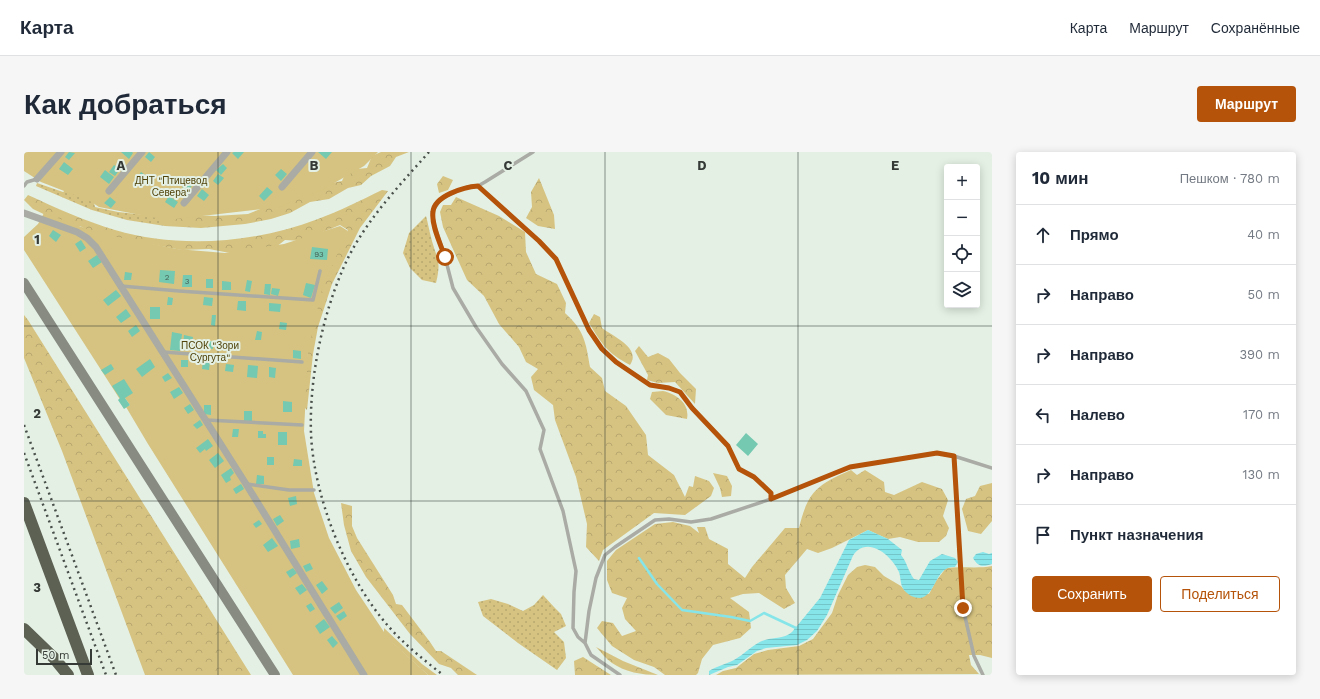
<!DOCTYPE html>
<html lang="ru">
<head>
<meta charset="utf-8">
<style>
  body { margin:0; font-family:"Work Sans",sans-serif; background:#f6f6f7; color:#1f2937 }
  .controls { position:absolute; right:12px; top:12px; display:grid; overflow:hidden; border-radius:4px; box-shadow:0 2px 10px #0003 }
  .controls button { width:36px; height:36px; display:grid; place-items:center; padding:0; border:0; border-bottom:1px solid #e0e1e3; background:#fff; color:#1f2937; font:20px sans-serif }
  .scale { position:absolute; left:12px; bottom:10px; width:56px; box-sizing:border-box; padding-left:4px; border:2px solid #353a36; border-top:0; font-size:11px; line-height:14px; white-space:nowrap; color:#353a36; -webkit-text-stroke:3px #e4f0e4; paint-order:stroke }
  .stop { position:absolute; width:12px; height:12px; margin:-9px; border:3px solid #b45309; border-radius:50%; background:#fff }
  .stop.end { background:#b45309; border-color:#fff; box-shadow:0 1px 4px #0008 }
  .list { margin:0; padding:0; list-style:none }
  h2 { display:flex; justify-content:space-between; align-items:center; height:52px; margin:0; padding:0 16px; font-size:17px }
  h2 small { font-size:13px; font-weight:400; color:#747a83 }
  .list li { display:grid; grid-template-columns:26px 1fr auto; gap:12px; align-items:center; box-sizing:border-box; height:60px; padding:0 16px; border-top:1px solid #e0e1e3 }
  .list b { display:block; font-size:15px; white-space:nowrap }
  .list em { font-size:13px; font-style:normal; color:#747a83 }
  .actions { display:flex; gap:8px; padding:12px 16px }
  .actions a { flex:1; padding:9px 0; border:1px solid #b45309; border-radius:4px; text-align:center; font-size:14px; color:#b45309 }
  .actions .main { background:#b45309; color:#fff }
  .icon { flex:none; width:22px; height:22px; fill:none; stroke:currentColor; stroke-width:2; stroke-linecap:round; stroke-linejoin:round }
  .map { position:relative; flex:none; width:968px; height:523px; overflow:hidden; border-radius:4px }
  header { display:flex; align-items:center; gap:24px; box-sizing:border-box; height:56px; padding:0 20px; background:#fff; border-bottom:1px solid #e0e1e3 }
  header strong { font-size:19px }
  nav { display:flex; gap:22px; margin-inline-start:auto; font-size:14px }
  .intro { display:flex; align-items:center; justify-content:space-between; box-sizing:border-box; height:96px; padding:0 24px }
  h1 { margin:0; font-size:28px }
  .button { padding:10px 18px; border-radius:4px; background:#b45309; color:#fff; font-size:14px; font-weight:700 }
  main { display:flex; gap:24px; padding:0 24px }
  aside { flex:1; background:#fff; border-radius:4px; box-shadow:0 2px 10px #0003 }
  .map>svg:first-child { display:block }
  .grass { fill:url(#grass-dots) }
  .forest { fill:url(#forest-crowns) }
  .green { fill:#d6c381 }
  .water { fill:url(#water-rules) }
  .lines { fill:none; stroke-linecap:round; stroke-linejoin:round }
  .stream { stroke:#85e5e9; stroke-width:2.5 }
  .building { fill:#74c9b0 }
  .lane { stroke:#a9aba4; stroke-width:3.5 }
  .street { stroke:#a9aba4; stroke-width:7 }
  .secondary { stroke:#888b81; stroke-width:10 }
  .highway { stroke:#5d6154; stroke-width:12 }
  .rail { stroke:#494f4a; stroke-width:2.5; stroke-dasharray:2 4; stroke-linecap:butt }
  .route { stroke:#b45309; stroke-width:5 }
  .grid { fill:none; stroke:#353a36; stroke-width:1; stroke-opacity:0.55 }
  .labels { text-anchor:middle; stroke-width:4; stroke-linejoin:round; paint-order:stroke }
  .number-label { font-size:8px; fill:#455e54 }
  .park-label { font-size:10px; fill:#504209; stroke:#e4f0e4 }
  .grid-label { font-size:13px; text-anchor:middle; font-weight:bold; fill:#353a36; stroke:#e4f0e4; stroke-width:4; stroke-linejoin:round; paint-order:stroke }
</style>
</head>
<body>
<header>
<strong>Карта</strong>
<nav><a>Карта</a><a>Маршрут</a><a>Сохранённые</a></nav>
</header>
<div class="intro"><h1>Как добраться</h1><a class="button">Маршрут</a></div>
<main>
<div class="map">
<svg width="968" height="523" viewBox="0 0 968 523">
  <defs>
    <pattern id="grass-dots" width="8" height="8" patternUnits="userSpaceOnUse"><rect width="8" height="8" fill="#d6c381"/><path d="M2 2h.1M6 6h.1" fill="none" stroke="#b8a870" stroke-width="1.8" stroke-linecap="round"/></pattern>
    <pattern id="forest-crowns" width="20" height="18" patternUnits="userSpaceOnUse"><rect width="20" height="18" fill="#d6c381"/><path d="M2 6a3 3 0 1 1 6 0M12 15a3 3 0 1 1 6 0" fill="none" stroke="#b8a870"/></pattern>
    <pattern id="water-rules" width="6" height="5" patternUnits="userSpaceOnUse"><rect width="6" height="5" fill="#85e5e9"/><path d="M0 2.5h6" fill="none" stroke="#73c5c8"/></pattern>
  </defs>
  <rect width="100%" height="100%" fill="#e4f0e4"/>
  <path class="grass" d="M13 31 39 40 46 35 68 43 71 55 94 60 141 65V74L103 68 68 58 12 34Z
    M402 64C404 71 405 78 407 85 412 106 418 107 412 131L398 128 386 116 379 101 385 81Z
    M519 443 530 455 537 462 542 474 530 480 540 490 542 506 533 518 494 491 459 464 454 450 467 447 484 452 499 459 510 453Z"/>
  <path class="forest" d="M357 0H385L372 5 366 14 347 24 337 33 324 36 305 47 286 50 266 61 247 67 221 72 177 76 141 74V65L162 63 191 64 224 62 244 54 270 38 318 29 323 18 343 16 348 4Z
    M419 24 429 28 424 38 415 41 413 32Z
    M515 26 530 63 531 77 514 74 502 66 508 55 507 40Z
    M358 38 364 39 336 76 308 132 294 175 289 202 283 258 280 255C282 210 285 161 302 119 308 105 318 92 324 78L316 73 277 89 261 88 252 95 206 101 185 97 158 98 70 82 56 74 51 77 9 57 0 48 4 43C32 56 61 69 91 78 156 97 231 91 294 67 316 59 337 48 358 38Z
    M432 45 475 64 501 80 502 100 512 122 533 132 542 151 541 161C560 178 562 190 566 215L578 226 581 239 602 254 622 283 624 303 650 323 661 345 665 334 669 335 671 324 685 329 690 336 687 344 661 363 630 361 579 398 575 409 562 395 563 372 552 325 531 268 529 253 510 238 507 225 514 217 502 210 495 195 475 172 460 144 443 128 419 75 416 60 419 53H427Z
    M570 162 576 165 578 176C588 184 618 196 606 213 583 201 578 192 565 171Z
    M0 163 4 168 227 523H121L38 299 0 206Z
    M615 194 624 205 634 201 645 207 656 221 672 237 671 252 651 230 634 231 623 228 624 223 611 199Z
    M639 239C652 242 666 251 663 267L642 263 626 247 628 240Z
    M827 318 833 323 841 318 860 330 861 340 870 343 898 330 918 337 924 348 919 364 925 376 922 384 915 390H894L876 385 864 387 844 378 808 396 794 401 783 397 761 423 762 436 771 451 760 457 735 441 719 442 706 446 725 460 727 476 716 486 689 493 678 507 674 521 672 523H641L630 515 610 508 588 494 573 476 578 469 589 471 598 484 612 479 601 467 598 456 603 446 588 441 583 428V409L592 398 631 372 649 370 666 374 675 381 673 375H681L685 387 704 397V412L721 426 728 415 761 376H775C784 339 793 333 827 318Z
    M689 321 703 324 708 334 707 344 698 345 696 336Z
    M968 331V369L957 382 944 379 938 357 942 347 951 344 956 334Z
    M317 351 328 354V374L333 386 369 443 372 452 378 453 406 490 412 499H417L453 523H434L427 516 415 512 386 482 342 425 327 399 320 373Z
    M841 413 851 415 860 424 877 434 881 439 905 442 912 429 922 416C938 414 953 417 968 414V506L956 503H945L947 513 955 522 692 523 699 519 712 516 730 502 744 498 775 494 789 487 808 461 814 443 824 423 833 415Z
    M360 476 398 512 413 523H404L360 483Z
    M572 495 599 509 634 523C618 523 601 520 588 511 582 507 577 500 572 495Z
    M559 505 587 523H551L550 509Z"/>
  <path class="green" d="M0 0H354L340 14 298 38 255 55 143 68 75 55 66 49 17 30 0 19Z
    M20 61 74 81 153 97 201 101 260 92 316 74 324 79 299 133 284 200 280 279 290 341 305 386 332 438 364 486 404 523H269L124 292 102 255 106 253 101 246 97 249 0 98V85L14 72Z"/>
  <path class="water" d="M844 378 864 387 878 398 877 403C883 410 884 419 890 427L895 428 906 409 918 402 931 406 934 410 931 415C929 415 925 415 922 417 911 423 910 444 896 446 890 446 884 443 880 438 876 433 877 426 875 420 869 406 849 387 834 398 831 400 829 403 828 406L803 463 793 479 783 488 773 493 742 496 733 499 713 513 704 515 685 523V519C693 514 702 512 710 508 721 502 730 491 741 488 751 485 760 487 768 480L796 446 825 388Z
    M959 400 965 402 968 401V412C959 415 954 415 949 406L952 402Z"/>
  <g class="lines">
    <path class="stream" d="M615 406 633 432 658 458 707 465 726 469 740 461 772 476"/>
  </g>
  <path class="building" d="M45 0 51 1 45 8 41 5Z
    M97 0H108L109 1 105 7Z
    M125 0 131 5 127 10 121 5Z
    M210 0H220L214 7 208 1Z
    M294 0H308L302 7Z
    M40 10 49 17 44 23 35 17Z
    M199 12 203 16 197 23 192 18Z
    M90 13 96 17 91 24 85 20Z
    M257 17 263 22 257 29 251 23Z
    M81 18 90 25 85 32 76 25Z
    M117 20 124 25 119 32 112 27Z
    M194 22 200 26 194 33 189 29Z
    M164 27 170 31 164 39 158 35Z
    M243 35 249 40 240 49 235 44Z
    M178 37 185 43 180 49 173 44Z
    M145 44 154 50 150 56 141 50Z
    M86 45 92 50 87 56 80 51Z
    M29 78 37 83 32 90 25 84Z
    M57 88 62 96 56 100 51 92Z
    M288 95 304 97 303 108 286 107Z
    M73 103 78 110 69 116 64 109Z
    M136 118 151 119 150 132 135 130Z
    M101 120 108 121 107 128H100Z
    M159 123H168V135H158Z
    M182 127H189V136H182Z
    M223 128 228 129 226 140 221 139Z
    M198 129 207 130V138H198Z
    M282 131 291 133 287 146 279 143Z
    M241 132H247L246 143 240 142Z
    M248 136 256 137 254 144 247 142Z
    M92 138 97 144 84 154 79 148Z
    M144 145 149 146 148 153H143Z
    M180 145 189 146 188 154 179 153Z
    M214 149H222V159L213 158Z
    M245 151 257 152 256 160 245 159Z
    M126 155H136V167H126Z
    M102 157 107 164 97 171 92 165Z
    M188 163H192L191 174 187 173Z
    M256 170 263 171 262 178 255 177Z
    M112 173 116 179 108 185 104 179Z
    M233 179 238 180 237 188H231Z
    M148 180 158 182 156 199 146 198Z
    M160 183 169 185 167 196 159 195Z
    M182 189H189V197L181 196Z
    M269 198 277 199V207L269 206Z
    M126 207 131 215 118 225 112 217Z
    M157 208H164V215H157Z
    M179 209 186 210 185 218 178 217Z
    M87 212 90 217 81 223 77 218Z
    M202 212 210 213 209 220 201 219Z
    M224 213 234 214 233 226 223 225Z
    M245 215 252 216 251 226 245 225Z
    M144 221 148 226 141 230 138 225Z
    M100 227 109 241 101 246 106 253 100 257 94 248 96 246 88 234Z
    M155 235 159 241 150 247 146 240Z
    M259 249 268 250V260H259Z
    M166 252 170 258 164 262 160 256Z
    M180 253H187V263L180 262Z
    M220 259H228V269H220Z
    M176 268 179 273 173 277 169 273Z
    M209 277H215L214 285H208Z
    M234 279H239V282H242V286H234Z
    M254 280H263V293H254Z
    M722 281 734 292 724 304 712 293Z
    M184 287 189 294 182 299 181 297 176 301 172 296Z
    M194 301 200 309 191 316 185 308Z
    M243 305H250V313H243Z
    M270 307 278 308V314H269Z
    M207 316 210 321 206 325 207 328 202 331 197 323Z
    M233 323 240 324V332H232Z
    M217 332 220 337 212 342 209 337Z
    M272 344 273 352 266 354 264 346Z
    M256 363 260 369 253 374 249 367Z
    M235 368 238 372 232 376 229 372Z
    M248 386 254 394 244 400 239 393Z
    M275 387 276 395 267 397 266 389Z
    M286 411 289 417 282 420 279 414Z
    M269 416 273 421 266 426 262 420Z
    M298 429 304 437 298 442 292 433Z
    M278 432 283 438 276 443 271 436Z
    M315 450 319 456 311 462 306 456Z
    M287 451 291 457 286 460 282 454Z
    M320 459 323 464 316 469 312 464Z
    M300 467 306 475 296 482 291 474Z
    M308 484 314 491 309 496 303 488Z"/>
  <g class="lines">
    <path class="lane" d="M509 0 461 30 454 34 443 35 426 42 416 48 408 60 411 75 421 105 429 136 452 175 478 212 502 239 520 278 516 297 539 359 552 419 550 440 549 476 554 485 561 491
      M0 34 3 30 13 27
      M454 34 515 89 532 107 565 178 578 197 592 210 626 233 645 236 656 240 668 256 704 294 715 317 730 325 747 341V347
      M97 134 155 139 289 148 296 119
      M139 200 278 210
      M182 268 278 273
      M930 304 939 456 950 504 959 523
      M223 332 265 338H290
      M596 523 567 503 561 491 565 459 572 426 581 403 591 395 631 368 645 367 667 370 687 367 747 347 826 315 913 301 930 304 968 316"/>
    <path class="street" d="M13 27 37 0
      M258 35 288 0
      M85 39 118 0
      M160 51 203 0
      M0 61 53 80 63 86 72 95 222 332 340 523"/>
    <path class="secondary" d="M0 131 251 523"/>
    <path class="highway" d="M0 351 64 523
      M0 477 30 506 44 523"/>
    <path class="rail" d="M405 0C375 34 343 67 323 108 299 159 285 225 287 282 290 346 322 426 365 475 381 493 400 508 419 523
      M0 273 92 523
      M0 301 82 523"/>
  </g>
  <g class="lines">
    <path class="route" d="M421 105C417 93 407 73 409 60 410 44 440 35 454 34L515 89 532 107 565 178 578 197 592 210 626 233 645 236 656 240 668 256 704 294 715 317 730 325 747 341V347L826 315 913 301 930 304 939 456"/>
  </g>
  <path class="grid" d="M194 0V523M387 0V523M581 0V523M774 0V523M0 174H968M0 349H968"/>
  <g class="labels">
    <g class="number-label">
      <text x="295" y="105">93</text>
      <text x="143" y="128">2</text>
      <text x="163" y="132">3</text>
    </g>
    <g class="park-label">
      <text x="147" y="32">ДНТ "Птицевод<tspan x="147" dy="12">Севера"</tspan></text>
      <text x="186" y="197">ПСОК "Зори<tspan x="186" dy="12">Сургута"</tspan></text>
    </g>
  </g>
  <g class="grid-label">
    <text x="97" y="18">A</text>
    <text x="290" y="18">B</text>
    <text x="484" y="18">C</text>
    <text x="678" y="18">D</text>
    <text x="871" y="18">E</text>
    <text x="13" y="92">1</text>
    <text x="13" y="266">2</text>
    <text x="13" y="440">3</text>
  </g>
</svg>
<div class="controls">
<button>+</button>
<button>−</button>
<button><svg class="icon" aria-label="locate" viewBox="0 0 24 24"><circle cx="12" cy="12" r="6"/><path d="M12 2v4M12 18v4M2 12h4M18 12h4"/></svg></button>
<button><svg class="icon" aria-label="layers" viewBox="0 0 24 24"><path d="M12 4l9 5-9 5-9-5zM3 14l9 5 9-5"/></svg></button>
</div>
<div class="scale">50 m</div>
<div class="stop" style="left:421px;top:105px"></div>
<div class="stop end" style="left:939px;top:456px"></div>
</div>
<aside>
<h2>10 мин<small>Пешком · 780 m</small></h2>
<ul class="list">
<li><svg class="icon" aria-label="ahead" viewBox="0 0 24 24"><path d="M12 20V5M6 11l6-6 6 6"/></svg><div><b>Прямо</b></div><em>40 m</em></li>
<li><svg class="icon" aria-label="right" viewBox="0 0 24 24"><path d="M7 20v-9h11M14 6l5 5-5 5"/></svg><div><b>Направо</b></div><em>50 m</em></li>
<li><svg class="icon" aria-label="right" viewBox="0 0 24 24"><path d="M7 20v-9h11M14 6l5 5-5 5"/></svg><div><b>Направо</b></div><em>390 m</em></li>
<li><svg class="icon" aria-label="left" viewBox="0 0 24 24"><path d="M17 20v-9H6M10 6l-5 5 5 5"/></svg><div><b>Налево</b></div><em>170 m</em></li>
<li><svg class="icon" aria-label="right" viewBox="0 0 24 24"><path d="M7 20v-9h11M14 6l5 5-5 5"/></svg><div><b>Направо</b></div><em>130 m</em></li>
<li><svg class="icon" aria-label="arrive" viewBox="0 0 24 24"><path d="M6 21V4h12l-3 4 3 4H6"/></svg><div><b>Пункт назначения</b></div></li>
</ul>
<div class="actions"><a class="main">Сохранить</a><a>Поделиться</a></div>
</aside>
</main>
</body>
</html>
